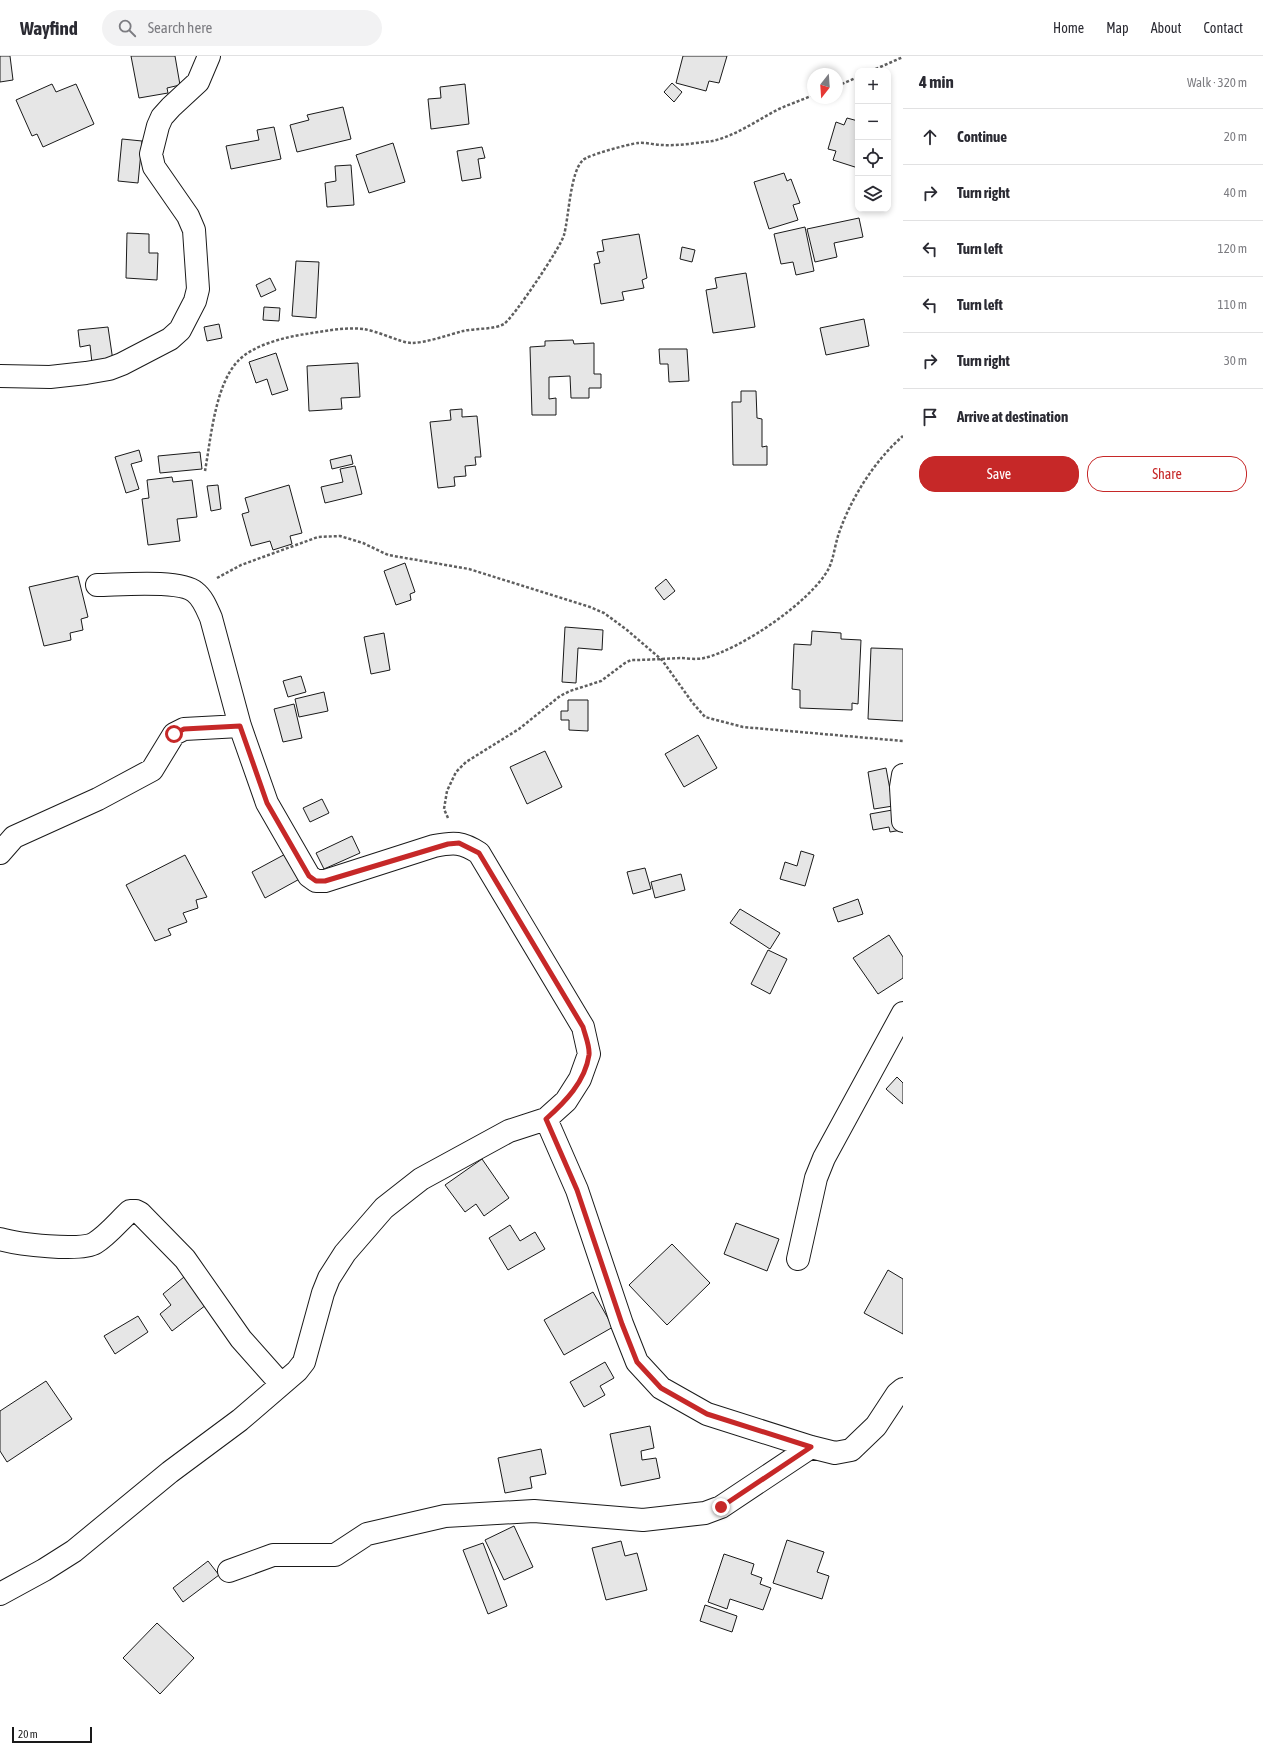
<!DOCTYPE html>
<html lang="en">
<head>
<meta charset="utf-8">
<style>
  body { margin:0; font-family:"Asap Condensed",sans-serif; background:#f2f2f3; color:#2b2b33 }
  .controls { position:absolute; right:12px; top:12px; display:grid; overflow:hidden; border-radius:8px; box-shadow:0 2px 6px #0003 }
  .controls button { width:36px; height:36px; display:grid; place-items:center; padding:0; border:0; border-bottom:1px solid #e1e1e2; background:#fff; color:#2b2b33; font:20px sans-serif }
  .compass { position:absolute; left:807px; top:12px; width:36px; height:36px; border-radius:50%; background:#fff; box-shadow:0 2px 6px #0003; rotate:197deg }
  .scale { position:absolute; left:12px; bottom:10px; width:80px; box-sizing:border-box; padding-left:4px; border:2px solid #1a1a1a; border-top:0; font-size:11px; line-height:14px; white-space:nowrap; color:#1a1a1a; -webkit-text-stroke:3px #fff; paint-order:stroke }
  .stop { position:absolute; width:12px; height:12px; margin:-9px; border:3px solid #c62828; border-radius:50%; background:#fff }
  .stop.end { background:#c62828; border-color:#fff; box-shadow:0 1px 4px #0008 }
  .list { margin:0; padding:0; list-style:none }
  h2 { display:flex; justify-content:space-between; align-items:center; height:52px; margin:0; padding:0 16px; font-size:17px }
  h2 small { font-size:13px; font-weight:400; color:#7c7c81 }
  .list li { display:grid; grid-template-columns:26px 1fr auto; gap:12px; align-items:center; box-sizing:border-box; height:56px; padding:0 16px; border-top:1px solid #e1e1e2 }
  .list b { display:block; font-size:15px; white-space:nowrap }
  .list em { font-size:13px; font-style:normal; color:#7c7c81 }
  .actions { display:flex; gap:8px; padding:12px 16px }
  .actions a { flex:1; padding:9px 0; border:1px solid #c62828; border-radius:16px; text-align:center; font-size:14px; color:#c62828 }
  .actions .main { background:#c62828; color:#fff }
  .icon { flex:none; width:22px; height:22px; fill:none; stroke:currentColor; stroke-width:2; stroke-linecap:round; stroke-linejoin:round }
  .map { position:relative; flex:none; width:903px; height:1697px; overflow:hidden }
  header { display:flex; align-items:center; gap:24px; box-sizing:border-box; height:56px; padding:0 20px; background:#fff; border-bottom:1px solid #e1e1e2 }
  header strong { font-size:19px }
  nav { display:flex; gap:22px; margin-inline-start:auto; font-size:14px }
  .search { width:280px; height:36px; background:#f2f2f3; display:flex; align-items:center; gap:10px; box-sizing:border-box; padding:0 14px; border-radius:22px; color:#7c7c81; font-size:15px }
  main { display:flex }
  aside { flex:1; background:#fff }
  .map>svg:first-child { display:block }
  .building { fill:#e6e6e6; stroke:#1a1a1a }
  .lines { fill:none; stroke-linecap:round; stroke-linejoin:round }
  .minor-casing { stroke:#1a1a1a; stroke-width:24 }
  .path { stroke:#5f5f5f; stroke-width:2.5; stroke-dasharray:3 2; stroke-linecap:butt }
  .minor { stroke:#fff; stroke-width:22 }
  .route { stroke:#c62828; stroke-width:5 }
</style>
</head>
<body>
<header>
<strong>Wayfind</strong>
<div class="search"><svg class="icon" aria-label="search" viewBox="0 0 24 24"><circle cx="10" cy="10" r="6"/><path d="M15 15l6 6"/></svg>Search here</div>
<nav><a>Home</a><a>Map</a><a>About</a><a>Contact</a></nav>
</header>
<main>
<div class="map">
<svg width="903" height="1697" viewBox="0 0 903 1697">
  <rect width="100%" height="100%" fill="#fff"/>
  <path class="building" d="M0 0H10L13 24 0 26Z
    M131 0H175L180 29 167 32 168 37 139 42Z
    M683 0H727L719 27 709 25 706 35 676 27Z
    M672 27 682 36 674 46 664 36Z
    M52 28 56 36 76 28 94 68 43 91 37 78 32 80 16 44Z
    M465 28 469 68 431 73 428 43 441 42 440 31Z
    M343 51 351 83 297 96 290 69 309 64 307 59Z
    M847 62 858 65V112L833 104 836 95 828 93 836 66 844 69Z
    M274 71 281 103 231 113 226 90 259 84 257 74Z
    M122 83 142 85 138 127 118 125Z
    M393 87 405 126 369 137 356 99Z
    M482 91 485 102 478 103 481 122 462 125 457 95Z
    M351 109 354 149 327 151 325 127 336 125 335 110Z
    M784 117 787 125 791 123 800 147 793 149 798 164 769 173 754 126Z
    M859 162 863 181 834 187 837 201 815 206 807 173Z
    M805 171 814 215 796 219 793 206 781 208 774 178Z
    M127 177 149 178V197H158L157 224 126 222Z
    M639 178 647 222 642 224 644 232 622 236 624 244 601 248 594 208 600 207 597 196 604 195 602 184Z
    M682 191 695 194 692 206 680 203Z
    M296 205 319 206 316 262 292 260Z
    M746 217 755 271 713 277 706 234 717 232 715 222Z
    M270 222 276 234 261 241 256 229Z
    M264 251 280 252 279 265 263 264Z
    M864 263 869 290 826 299 820 272Z
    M219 268 222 282 207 285 204 271Z
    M108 271 113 305 92 307 90 289 80 291 78 274Z
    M573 284 574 288 594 287V318H601V332H589V342H571L570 320 549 321V343L556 342V359H532L530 291 545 290V285Z
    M659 293H687L689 325 669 326 668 308H660Z
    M276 297 288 334 272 339 267 323 256 327 249 306Z
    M358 307 360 341 341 342 342 353 309 355 307 310Z
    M741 335H756L757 362 762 363V391L767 390V409H733L732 346H741Z
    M462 353V361L477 360 481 401H475L476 409 465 410 466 420 454 421 455 430 438 432 430 366 451 364 450 354Z
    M139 394 142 405 131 408 139 433 126 437 115 401Z
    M200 396 202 413 160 417 158 400Z
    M351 399 353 408 332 413 330 404Z
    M355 410 362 438 325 447 321 431 343 426 340 413Z
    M172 421 173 426 192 424 197 461 177 463 180 485 148 489 142 443 149 442 147 424Z
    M218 429 221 453 211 455 207 430Z
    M289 429 302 477 290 480 292 488 273 494 270 485 251 490 242 458 249 456 245 442Z
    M405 507 415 536 410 538 411 544 396 549 384 515Z
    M78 520 88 561 81 563 83 574 70 577 71 584 44 590 29 531Z
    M666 523 675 535 664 544 655 532Z
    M565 571 603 574 602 594 578 592 576 627 562 626Z
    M812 575 841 577V583L861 584 858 648 852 647V654L800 652V634L792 633 794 588 811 589Z
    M384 577 390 614 371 618 364 581Z
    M871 592 903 593V665L868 663Z
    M301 620 306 636 288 641 283 625Z
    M324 636 328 655 299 661 295 643Z
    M568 644H588V675L569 674V664H561V655H568Z
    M294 648 302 682 283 686 274 653Z
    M698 679 717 712 684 731 665 698Z
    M545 695 562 731 527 748 510 711Z
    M886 712 893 750 874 753 868 716Z
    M322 743 329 757 310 766 303 752Z
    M898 753 902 774 890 776 889 771 873 774 870 758Z
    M352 780 360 797 324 813 316 797Z
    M291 795 305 820 265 842 252 816Z
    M801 795 814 799 805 830 780 823 785 806 797 810Z
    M185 799 207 841 196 844 198 852 183 857 187 866 168 873 171 879 155 885 126 829Z
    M645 812 651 833 633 838 627 816Z
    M681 818 685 834 655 842 651 826Z
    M858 843 863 858 838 866 833 852Z
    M740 853 780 877 770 893 730 867Z
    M889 879 903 901V922L878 938 853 902Z
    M768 894 787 903 770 938 751 928Z
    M897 1021 903 1027V1048L886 1033Z
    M482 1103 509 1142 484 1160 476 1148 465 1156 445 1129Z
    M736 1167 779 1183 767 1215 724 1198Z
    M510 1169 520 1185 535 1176 545 1193 508 1214 489 1182Z
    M672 1188 710 1227 667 1269 629 1229Z
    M888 1214 903 1223V1278L864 1257Z
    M184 1221 206 1249 172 1275 160 1258 171 1249 163 1238Z
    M593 1236 613 1271 564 1299 544 1264Z
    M138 1260 148 1276 115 1298 104 1280Z
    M605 1306 614 1322 600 1330 605 1339 584 1351 570 1326Z
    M46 1325 72 1363 7 1406 0 1395V1355Z
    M650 1370 654 1392 641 1395 642 1404 656 1402 660 1422 621 1430 610 1378Z
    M541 1393 546 1418 530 1421 532 1432 505 1437 498 1402Z
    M514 1470 533 1511 504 1524 485 1484Z
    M787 1484 824 1496 817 1516 829 1520 822 1543 773 1527Z
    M621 1485 625 1500 637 1497 647 1534 606 1544 592 1492Z
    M483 1487 507 1550 488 1558 463 1494Z
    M724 1498 754 1508 751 1518 762 1522 760 1528 771 1532 763 1554 730 1543 727 1553 708 1546Z
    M208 1505 219 1519 183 1546 173 1532Z
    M705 1549 737 1560 732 1576 700 1565Z
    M157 1567 194 1602 160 1638 123 1602Z"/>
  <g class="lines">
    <g class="minor-casing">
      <path id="minor" d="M0 320 50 321 86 317 109 313 122 308 170 283 180 274 195 245 198 233 194 174 188 160 154 111 151 98 158 70 162 61 171 51 198 26 209 0
        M903 719 901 731 903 765
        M0 797 14 781 98 743 152 714 174 678 184 673 240 670
        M546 1063 577 1134 622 1268 637 1306 661 1332 707 1358 811 1391 835 1397 851 1394 876 1370 897 1338 903 1333
        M0 1183C17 1188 81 1196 95 1187 108 1179 119 1165 130 1155H136L140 1157 185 1203 241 1283 281 1328
        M798 1203 816 1122 824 1102 903 957
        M229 1515 273 1499H335L367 1478 445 1460 534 1455 643 1464 705 1457 721 1451 811 1391
        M0 1538 44 1514 74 1495 170 1416 240 1364 297 1315 304 1306 323 1237 329 1222 345 1197 384 1152 421 1123 509 1075 546 1063 566 1045 580 1023 589 998 583 971 479 797C462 786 454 786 434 790L325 825H316L309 820 267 747 240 670 211 562C207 553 203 542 195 536 180 523 118 529 97 529"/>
    </g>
    <path class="path" d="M871 15 903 1
      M837 30 858 21
      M205 415C211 382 215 329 238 305 253 289 285 281 306 278 325 275 344 271 363 273 378 275 399 286 411 287 426 287 448 279 463 275 476 272 493 274 504 268 513 262 561 191 564 179 569 161 570 116 583 104 588 99 629 88 638 87 646 86 654 89 662 89 678 90 696 87 712 85 736 80 757 64 779 53 790 48 802 44 813 39
      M217 522 241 509 318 481 340 480 363 487 388 499 469 513 590 551 604 557 627 574 662 604 692 646 705 661 743 671 903 685
      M448 762 444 753 447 735 456 716 466 706 519 673 560 640 570 635 601 625 625 607 631 604C647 604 663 603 680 602 687 602 696 604 704 602 740 594 812 545 829 512 834 501 835 488 839 477 851 442 875 404 903 380"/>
    <use href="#minor" class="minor"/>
  </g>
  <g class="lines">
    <path class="route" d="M174 678 184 673 240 670 267 747 309 820 316 825H325L448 788 459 787 479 797 583 971C585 979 590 990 589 999 585 1026 565 1046 546 1063L577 1134 622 1268 637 1306 661 1332 707 1358 811 1391 721 1451"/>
  </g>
</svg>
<div class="controls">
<button>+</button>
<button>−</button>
<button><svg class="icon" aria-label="locate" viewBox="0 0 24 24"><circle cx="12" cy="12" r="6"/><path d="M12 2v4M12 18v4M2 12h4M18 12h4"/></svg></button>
<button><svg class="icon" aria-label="layers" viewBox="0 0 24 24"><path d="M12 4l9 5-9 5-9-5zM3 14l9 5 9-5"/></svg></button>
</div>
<svg class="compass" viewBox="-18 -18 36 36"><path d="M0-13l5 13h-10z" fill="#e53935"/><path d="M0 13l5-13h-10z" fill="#7c7c81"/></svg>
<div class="scale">20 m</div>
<div class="stop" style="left:174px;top:678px"></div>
<div class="stop end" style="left:721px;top:1451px"></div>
</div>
<aside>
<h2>4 min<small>Walk · 320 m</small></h2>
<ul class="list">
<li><svg class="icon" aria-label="ahead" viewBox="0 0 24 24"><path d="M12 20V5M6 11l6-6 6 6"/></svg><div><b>Continue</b></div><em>20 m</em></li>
<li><svg class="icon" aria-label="right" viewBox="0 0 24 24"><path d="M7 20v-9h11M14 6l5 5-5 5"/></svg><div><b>Turn right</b></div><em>40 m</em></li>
<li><svg class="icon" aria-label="left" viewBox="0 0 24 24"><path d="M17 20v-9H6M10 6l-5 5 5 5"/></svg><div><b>Turn left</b></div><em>120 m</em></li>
<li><svg class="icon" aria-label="left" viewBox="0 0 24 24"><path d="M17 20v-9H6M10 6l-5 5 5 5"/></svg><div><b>Turn left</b></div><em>110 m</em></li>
<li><svg class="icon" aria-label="right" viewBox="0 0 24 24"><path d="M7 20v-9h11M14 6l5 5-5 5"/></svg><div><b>Turn right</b></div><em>30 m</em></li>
<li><svg class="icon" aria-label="arrive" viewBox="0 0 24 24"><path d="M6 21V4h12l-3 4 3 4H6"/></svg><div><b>Arrive at destination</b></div></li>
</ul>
<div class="actions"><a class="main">Save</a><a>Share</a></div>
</aside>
</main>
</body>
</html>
